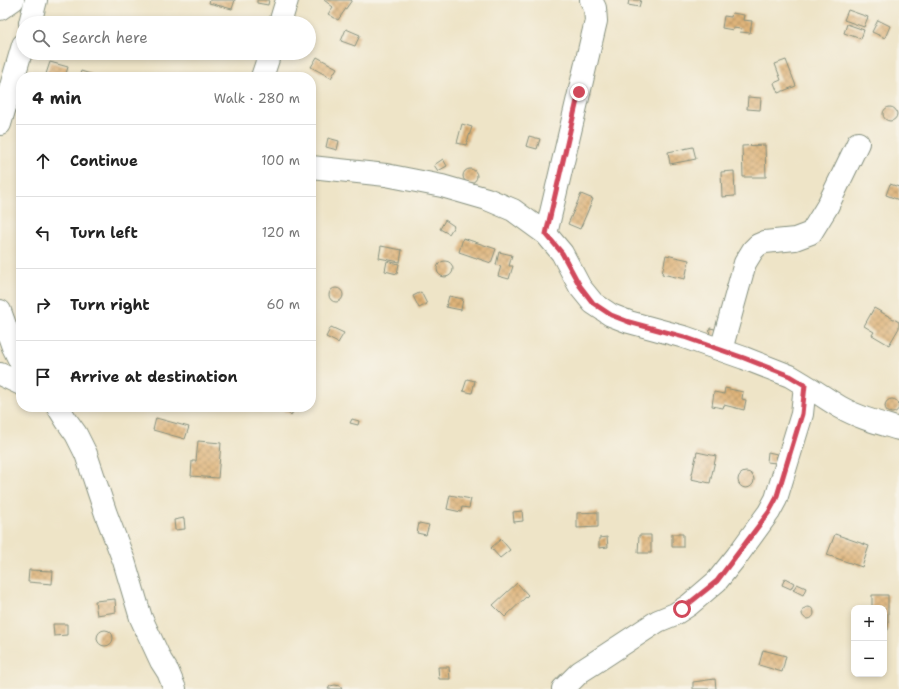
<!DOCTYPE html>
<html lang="en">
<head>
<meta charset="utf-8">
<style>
  body { margin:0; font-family:"Shantell Sans",sans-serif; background:#f2f2f2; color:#222 }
  .controls { position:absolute; right:12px; bottom:12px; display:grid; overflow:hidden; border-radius:8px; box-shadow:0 2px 6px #0003 }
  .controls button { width:36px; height:36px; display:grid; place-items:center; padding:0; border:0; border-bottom:1px solid #e0e0e0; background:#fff; color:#222; font:20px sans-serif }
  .stop { position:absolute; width:12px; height:12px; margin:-9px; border:3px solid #d1495b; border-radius:50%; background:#fff }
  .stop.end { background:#d1495b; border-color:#fff; box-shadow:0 1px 4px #0008 }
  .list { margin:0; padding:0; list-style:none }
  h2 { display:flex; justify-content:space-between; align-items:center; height:52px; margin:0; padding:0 16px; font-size:17px }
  h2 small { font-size:13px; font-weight:400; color:#767676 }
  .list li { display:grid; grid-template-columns:26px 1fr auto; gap:12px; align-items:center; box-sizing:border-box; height:72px; padding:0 16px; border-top:1px solid #e0e0e0 }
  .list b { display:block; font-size:15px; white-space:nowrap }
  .list em { font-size:13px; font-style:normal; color:#767676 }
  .icon { flex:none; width:22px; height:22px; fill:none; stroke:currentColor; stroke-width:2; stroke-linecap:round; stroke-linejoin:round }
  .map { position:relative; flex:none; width:899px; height:689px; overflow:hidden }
  .search { position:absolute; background:#fff; box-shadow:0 2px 6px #0003; left:16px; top:16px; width:300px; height:44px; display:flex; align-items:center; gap:10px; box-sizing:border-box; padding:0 14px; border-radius:22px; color:#767676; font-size:15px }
  .panel { position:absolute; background:#fff; box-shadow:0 2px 6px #0003; left:16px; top:72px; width:300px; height:340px; border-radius:16px }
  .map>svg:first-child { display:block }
  .building { fill:url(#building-cross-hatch) }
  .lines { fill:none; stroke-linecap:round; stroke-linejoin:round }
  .minor-casing { stroke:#86907e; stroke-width:24 }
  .minor { stroke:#fff; stroke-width:22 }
  .route { stroke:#d1495b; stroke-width:5 }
</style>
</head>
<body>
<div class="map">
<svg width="899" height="689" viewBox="0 0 899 689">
  <defs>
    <pattern id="building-cross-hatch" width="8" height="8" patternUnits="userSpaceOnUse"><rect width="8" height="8" fill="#dfb47a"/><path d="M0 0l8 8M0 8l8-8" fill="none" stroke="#b49465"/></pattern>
  </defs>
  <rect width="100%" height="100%" fill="#f7f3e8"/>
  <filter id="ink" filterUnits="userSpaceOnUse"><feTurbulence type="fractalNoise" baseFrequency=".025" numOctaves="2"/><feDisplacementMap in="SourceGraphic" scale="8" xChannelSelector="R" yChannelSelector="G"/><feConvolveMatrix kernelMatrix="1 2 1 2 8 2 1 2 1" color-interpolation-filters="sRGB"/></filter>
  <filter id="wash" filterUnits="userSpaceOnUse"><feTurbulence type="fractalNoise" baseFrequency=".012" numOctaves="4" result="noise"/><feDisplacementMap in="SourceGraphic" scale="16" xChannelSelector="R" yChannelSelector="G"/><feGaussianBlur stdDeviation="0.9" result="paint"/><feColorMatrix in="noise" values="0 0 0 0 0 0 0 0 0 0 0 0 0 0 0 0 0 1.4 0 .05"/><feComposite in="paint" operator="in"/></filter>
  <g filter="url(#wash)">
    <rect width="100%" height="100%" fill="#eee4c7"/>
    <g id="blocks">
      <path class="building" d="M210 0H235L232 9 209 3Z
        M257 0H269L268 5 257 3Z
        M324 0H352L338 20 328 14 333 7Z
        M629 0H641L639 7 628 5Z
        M848 10 868 17 864 27 844 20Z
        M732 13 744 15 743 20 752 21 750 33 740 32 741 29 733 28V30L722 28 724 16 731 17Z
        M878 20 890 26 885 38 872 32Z
        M847 24 864 30 861 39 844 33Z
        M346 29 360 35 355 46 341 41Z
        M317 57 337 68 331 78 311 67Z
        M786 60 796 86 778 93 774 83 781 80 775 64Z
        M50 62 68 67 65 77H57L46 74Z
        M81 71 100 77H79Z
        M748 97 761 98 760 110 747 109Z
        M883 114a7 7 0 1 1 14 0a7 7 0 1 1-14 0Z
        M462 124 472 127 466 145 457 143Z
        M529 136 540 139 537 149 526 146Z
        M328 138 339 141 337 150 326 147Z
        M765 145 766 177H743L742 146Z
        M693 147 696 159 670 164 668 152Z
        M443 159 447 166 438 171 434 165Z
        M463 176a7 7 0 1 1 14 0a7 7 0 1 1-14 0Z
        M734 171 735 196 722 197 721 172Z
        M890 184 899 187V200L886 195Z
        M581 194 593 199 580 229 568 224Z
        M445 220 454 226 449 234 440 229Z
        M463 238 496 249 491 263 459 252Z
        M381 246 402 250 400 262 379 258Z
        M499 252 512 255 509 266H513L509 279 498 276 501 266 496 265Z
        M666 255 689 260 685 279 662 274Z
        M437 269a8 8 0 1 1 16 0a8 8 0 1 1-16 0Z
        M387 261 399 264 397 274 385 271Z
        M329 295a7 7 0 1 1 14 0a7 7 0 1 1-14 0Z
        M421 292 427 304 419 308 413 296Z
        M449 296 463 299 461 310 446 307Z
        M874 308 899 322V328L889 345 872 335 874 332 864 326Z
        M331 327 344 333 338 343 326 337Z
        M710 328 715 329 714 337 709 336Z
        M467 379 475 381 472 393 463 391Z
        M725 388 743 392 742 399 746 400 744 410 724 405 723 408 712 406 714 392 724 394Z
        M885 406a7 7 0 1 1 14 0a7 7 0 1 1-14 0Z
        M277 407H296L291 415Z
        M156 418 189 427 185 439 153 430Z
        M352 419 359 421 358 425 350 423Z
        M198 441 221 443 218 478 191 476 192 461H196Z
        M697 452 716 456 710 483 691 479Z
        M768 452 777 454 776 463 767 462Z
        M738 480a8 8 0 1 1 16 0a8 8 0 1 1-16 0Z
        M450 495 471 499 469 508 462 507 461 512 447 509Z
        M522 511 523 521 514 522 513 512Z
        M598 512V527L577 528V513Z
        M184 518 185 529 175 530 174 520Z
        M419 523 429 525 426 535 417 533Z
        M672 534H683V547H672Z
        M835 534 869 546 862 567 827 555Z
        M639 535H651V553H638Z
        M607 537 608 547 599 548V538Z
        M501 539 510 550 500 558 491 548Z
        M29 570 53 571 52 584 28 582Z
        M785 578 794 583 791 589 782 585Z
        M517 583 528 595 505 617 493 605Z
        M797 584 806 588 803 595 793 590Z
        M872 595H888V630H884V608H872Z
        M115 599 116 612 97 615 95 601Z
        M802 613a6 6 0 1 1 12 0a6 6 0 1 1-12 0Z
        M53 624H67V635L54 636Z
        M97 638a8 8 0 1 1 16 0a8 8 0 1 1-16 0Z
        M763 650 786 656 782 672 759 665Z
        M438 667H449L450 679H439Z
        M715 679 716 689H693V682Z
        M335 685 340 686 342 689H328L330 686Z"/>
    </g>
  </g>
  <g filter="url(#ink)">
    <use href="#blocks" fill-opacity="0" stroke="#86907e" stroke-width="1"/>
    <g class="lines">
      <g class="minor-casing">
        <path id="minor" d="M0 9 13 0
          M30 23 36 0
          M280 23 287 0
          M262 77 270 53
          M0 124 23 45
          M311 167 386 175 442 186 487 199 513 210 546 234 562 253 580 287 593 303 611 315 629 322 684 337 744 358 790 376 805 385 802 414 776 499 769 512 737 556 717 581 689 605 675 614 658 621 594 663 580 672 563 689
          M546 234 596 21 595 8 591 0
          M0 311 13 347 21 363
          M721 350 745 263 753 250 758 245 765 242 795 239 811 233 827 207 858 143
          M0 374 21 384
          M805 385C817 392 828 400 840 407 859 418 879 423 899 429
          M58 407 66 420 76 434 86 454 106 514 124 561 141 618 161 661 168 672 175 689"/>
      </g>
      <use href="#minor" class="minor"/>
    </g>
  </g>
  <g class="lines" filter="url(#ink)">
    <path class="route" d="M579 92 546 234 562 253 580 286 593 303 611 315 629 322 684 337 744 358 790 376 805 385 802 414 776 499 769 512 717 581 682 609"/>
  </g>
</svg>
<div class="controls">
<button>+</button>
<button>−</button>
</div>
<div class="stop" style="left:682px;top:609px"></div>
<div class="stop end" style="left:579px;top:92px"></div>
<div class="search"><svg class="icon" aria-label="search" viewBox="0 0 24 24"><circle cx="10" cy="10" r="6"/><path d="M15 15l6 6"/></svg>Search here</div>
<section class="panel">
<h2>4 min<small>Walk · 280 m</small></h2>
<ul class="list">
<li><svg class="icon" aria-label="ahead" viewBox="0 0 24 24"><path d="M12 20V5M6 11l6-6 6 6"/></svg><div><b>Continue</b></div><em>100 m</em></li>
<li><svg class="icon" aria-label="left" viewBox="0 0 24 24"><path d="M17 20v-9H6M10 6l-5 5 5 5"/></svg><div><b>Turn left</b></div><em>120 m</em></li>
<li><svg class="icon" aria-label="right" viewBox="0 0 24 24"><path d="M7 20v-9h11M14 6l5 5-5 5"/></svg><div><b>Turn right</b></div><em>60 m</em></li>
<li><svg class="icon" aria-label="arrive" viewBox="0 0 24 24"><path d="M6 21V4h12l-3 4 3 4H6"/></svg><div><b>Arrive at destination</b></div></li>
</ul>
</section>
</div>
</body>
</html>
